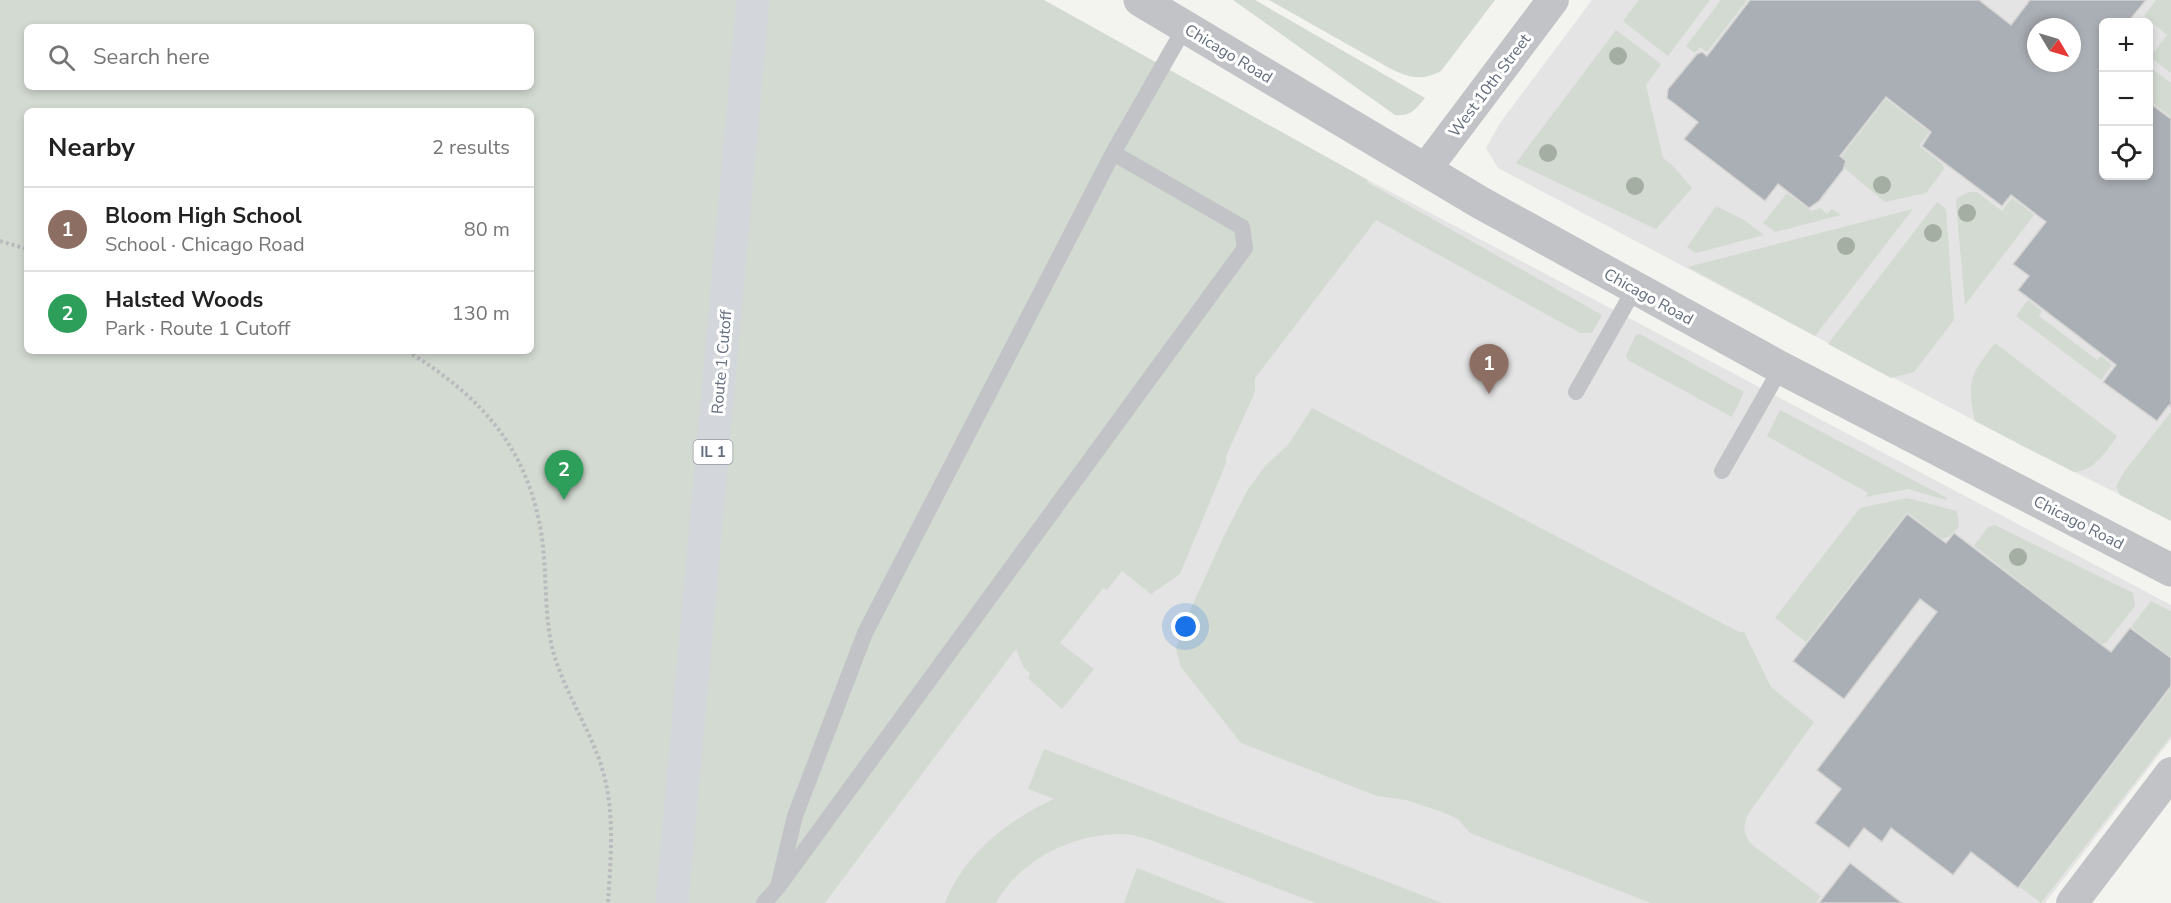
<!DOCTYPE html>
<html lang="en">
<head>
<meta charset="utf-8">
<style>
  body { margin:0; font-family:"Nunito Sans",sans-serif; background:#f6f6f6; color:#222 }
  .controls { position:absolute; right:18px; top:18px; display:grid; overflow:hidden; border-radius:9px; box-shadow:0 3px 9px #0003 }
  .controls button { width:54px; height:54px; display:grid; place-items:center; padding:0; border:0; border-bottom:2px solid #e0e0e0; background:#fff; color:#222; font:30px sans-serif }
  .compass { position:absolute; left:2027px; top:18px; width:54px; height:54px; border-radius:50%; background:#fff; box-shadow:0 3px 9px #0003; rotate:128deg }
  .you { position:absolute; left:1186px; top:627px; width:21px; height:21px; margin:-15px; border:4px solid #fff; border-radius:50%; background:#1a73e8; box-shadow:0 0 0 9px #1a73e833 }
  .badge { display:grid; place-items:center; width:39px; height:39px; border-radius:50%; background:#0f766e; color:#fff; font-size:20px; font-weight:700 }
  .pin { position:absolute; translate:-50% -50px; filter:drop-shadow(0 2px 3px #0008) }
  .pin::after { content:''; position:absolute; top:32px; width:21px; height:18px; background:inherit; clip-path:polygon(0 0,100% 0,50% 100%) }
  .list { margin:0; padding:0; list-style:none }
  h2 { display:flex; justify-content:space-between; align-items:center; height:78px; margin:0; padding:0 24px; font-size:26px }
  h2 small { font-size:20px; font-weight:400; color:#767676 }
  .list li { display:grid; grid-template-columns:39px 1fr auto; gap:18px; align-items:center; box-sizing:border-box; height:84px; padding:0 24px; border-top:2px solid #e0e0e0 }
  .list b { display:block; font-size:22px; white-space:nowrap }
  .list p { margin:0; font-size:20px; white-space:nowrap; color:#767676 }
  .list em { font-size:20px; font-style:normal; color:#767676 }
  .icon { flex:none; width:33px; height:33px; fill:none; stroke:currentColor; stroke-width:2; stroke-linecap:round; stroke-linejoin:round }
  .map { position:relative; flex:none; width:2171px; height:903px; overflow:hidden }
  .search { position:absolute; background:#fff; box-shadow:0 3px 9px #0003; left:24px; top:24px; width:510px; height:66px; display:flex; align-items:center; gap:15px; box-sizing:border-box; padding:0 21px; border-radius:9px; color:#767676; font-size:22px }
  .panel { position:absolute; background:#fff; box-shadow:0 3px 9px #0003; left:24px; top:108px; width:510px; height:246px; border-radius:9px }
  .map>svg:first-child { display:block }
  .built { fill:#e3e4e3; fill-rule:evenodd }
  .green { fill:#d3dad1; fill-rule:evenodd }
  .building { fill:#aaafb5; stroke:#d4d4d2; stroke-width:1.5; fill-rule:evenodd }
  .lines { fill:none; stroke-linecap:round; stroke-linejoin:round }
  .path { stroke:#babbbe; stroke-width:4; stroke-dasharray:3 3; stroke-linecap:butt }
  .service { stroke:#c1c3c7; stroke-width:16 }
  .minor { stroke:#c1c3c7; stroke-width:32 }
  .tertiary { stroke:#c1c3c7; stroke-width:33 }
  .primary { stroke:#d3d6db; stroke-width:33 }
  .tree { fill:#a4aea2 }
  .labels { text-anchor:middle; stroke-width:6; stroke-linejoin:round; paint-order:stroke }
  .shield { fill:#fff; stroke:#929aa5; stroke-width:1.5 }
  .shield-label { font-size:15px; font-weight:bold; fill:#646e7e }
  .street-label { font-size:16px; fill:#646e7e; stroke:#fff }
</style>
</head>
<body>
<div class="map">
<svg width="2171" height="903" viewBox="0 0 2171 903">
  <rect width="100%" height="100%" fill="#f3f3ef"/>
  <path class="built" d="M1592 0H2171V520L2030 450 1498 168 1486 148 1500 123ZM2104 22H2148V176H2104ZM2036 27H2072V63H2036Z
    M1368 180 2171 605V739L2045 903H825Z"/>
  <path class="green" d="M0 0H1044L1368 180 1367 182 1602 315 1592 333H1580L1376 220 1255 378V392L1226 456V463L1180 574 1151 594 1122 571 1107 590 1103 588 1060 643 1094 669 1062 709 1028 678 1030 673 1024 668 1016 649 825 903H0ZM27 27H531V87H27ZM27 111H531V351H27Z
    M1233 0H1255L1425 98C1416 109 1410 117 1395 115Z
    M1269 0H1495L1441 71C1422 81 1410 78 1391 69Z
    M1639 0H1710L1668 56 1623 21Z
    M1721 0H1747L1707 52 1700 47 1695 53 1686 46Z
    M2156 0H2171V73L2150 57 2167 35 2144 16Z
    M1616 30 1661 64 1646 85 1663 158 1673 166 1692 188 1656 229 1516 163Z
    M2148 66 2171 83V117L2149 100Z
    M1886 99 1929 132 1919 146 1942 164 1944 169 1926 193 1885 202 1844 168 1847 161 1842 156Z
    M1977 192 2002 211 2012 198 2034 215 1965 305 1956 203 1957 198 1969 192Z
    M1787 193 1811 211 1820 208 1827 214 1832 209 1841 215 1775 232 1763 223Z
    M1937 202 1946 209 1954 320 1914 372 1891 378 1828 344Z
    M1716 206 1744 220 1764 235 1696 253 1687 247Z
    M1913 209 1815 336 1688 267Z
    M2028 300 2042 311 2039 316 2097 360 2101 356 2112 365 2101 380 2016 316Z
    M1640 334 1744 392 1732 417 1628 360 1626 355 1636 335Z
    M1995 343 2117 436C2106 452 2094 471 2074 472L1975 421C1966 381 1971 374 1995 343Z
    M1312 408 1739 632H1744L1771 687 1814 722 1748 814C1743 826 1743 833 1751 844L1821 896 1816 903H1651L1470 833 1458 819 1442 812 1406 800 1377 796 1241 743 1181 667 1176 649 1187 617 1223 538 1247 491 1265 466 1288 445Z
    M1780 410 1947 498 1946 500 1908 489 1865 497 1868 493 1767 436Z
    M2171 412V521L2120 495 2116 487 2124 472Z
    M1907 498 1957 511 1959 527 1948 537 1942 539 1907 512 1806 642 1775 618 1860 508Z
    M1995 525 2133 593 2135 606 2106 643 2101 644 1974 546 1988 527Z
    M2151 601 2171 611V657L2131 627Z
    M2171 688V736L2041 903 2020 887Z
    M1044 749 1442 903H1316L1148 839C1139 837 1130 834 1121 834 1074 833 1018 861 996 903H945C965 853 1007 821 1054 799L1028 789Z
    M1137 868 1226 903H1124Z"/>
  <path class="building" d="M1750 0H1979L2011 25 2030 0H2146L2128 22H2104V176H2148V102L2171 119V407L2169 405 2157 421 2103 382 2116 365 2018 290 2029 276 2013 264 2046 222 2011 195 2002 206 1922 146 1931 132 1886 97 1840 156 1846 161 1843 170 1819 201 1809 208 1778 184 1765 201 1684 139 1698 122 1667 98 1668 89 1697 54 1702 52 1707 56ZM2036 27H2072V63H2036Z
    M1907 514 1946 543 1954 533 2111 652 2130 628 2171 658V686L2018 888 1971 852 1953 875 1891 828 1882 842 1864 828 1849 848 1815 823 1841 789 1817 770 1937 612 1920 599 1844 699 1793 661Z
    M1850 863 1902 903H1819Z"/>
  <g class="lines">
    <path class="path" d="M0 241 27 249
      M407 351C482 397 529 449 542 538 547 573 544 618 553 651 563 688 586 723 599 759 616 806 611 855 608 903"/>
    <path class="service" d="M1113 153 1242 227 1245 248 778 887 795 816 865 633 1113 153 1185 27
      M1576 392 1635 288
      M1722 471 1781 368
      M764 903 778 887"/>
    <path class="minor" d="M1425 170 1553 0
      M2072 903 2171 773"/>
    <path class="tertiary" d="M1140 0 1481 203 1781 368 2171 570"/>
    <path class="primary" d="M672 903 753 0"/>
  </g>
  <g class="tree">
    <circle cx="1618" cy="56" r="9"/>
    <circle cx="1548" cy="153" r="9"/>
    <circle cx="1882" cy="185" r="9"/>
    <circle cx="1635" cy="186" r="9"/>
    <circle cx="1967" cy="213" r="9"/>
    <circle cx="1933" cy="233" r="9"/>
    <circle cx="1846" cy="246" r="9"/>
    <circle cx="2018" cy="557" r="9"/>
  </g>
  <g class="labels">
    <rect class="shield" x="693.5" y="440" width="39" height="24" rx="4.5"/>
    <g class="shield-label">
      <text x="713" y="457">IL 1</text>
    </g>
    <g class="street-label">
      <text transform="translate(1229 53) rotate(31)" y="6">Chicago Road</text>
      <text transform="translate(1489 85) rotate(-53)" y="6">West 10th Street</text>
      <text transform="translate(1649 296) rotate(29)" y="6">Chicago Road</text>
      <text transform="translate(721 362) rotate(-85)" y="6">Route 1 Cutoff</text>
      <text transform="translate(2079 522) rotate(27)" y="6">Chicago Road</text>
    </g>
  </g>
</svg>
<div class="controls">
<button>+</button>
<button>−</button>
<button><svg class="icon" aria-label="locate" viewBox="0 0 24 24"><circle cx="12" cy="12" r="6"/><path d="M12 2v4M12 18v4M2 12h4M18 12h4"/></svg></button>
</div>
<svg class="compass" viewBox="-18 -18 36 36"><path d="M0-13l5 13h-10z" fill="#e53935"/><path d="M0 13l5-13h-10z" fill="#767676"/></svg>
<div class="you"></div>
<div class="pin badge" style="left:1489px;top:394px;background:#8d6e63">1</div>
<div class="pin badge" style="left:564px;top:500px;background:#2e9e5b">2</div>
<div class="search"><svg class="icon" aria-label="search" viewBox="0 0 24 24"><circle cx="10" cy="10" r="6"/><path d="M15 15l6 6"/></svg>Search here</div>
<section class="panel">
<h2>Nearby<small>2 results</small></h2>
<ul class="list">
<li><span class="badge" style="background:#8d6e63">1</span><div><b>Bloom High School</b><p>School · Chicago Road</p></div><em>80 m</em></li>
<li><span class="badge" style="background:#2e9e5b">2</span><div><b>Halsted Woods</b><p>Park · Route 1 Cutoff</p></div><em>130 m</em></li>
</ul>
</section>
</div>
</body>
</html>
